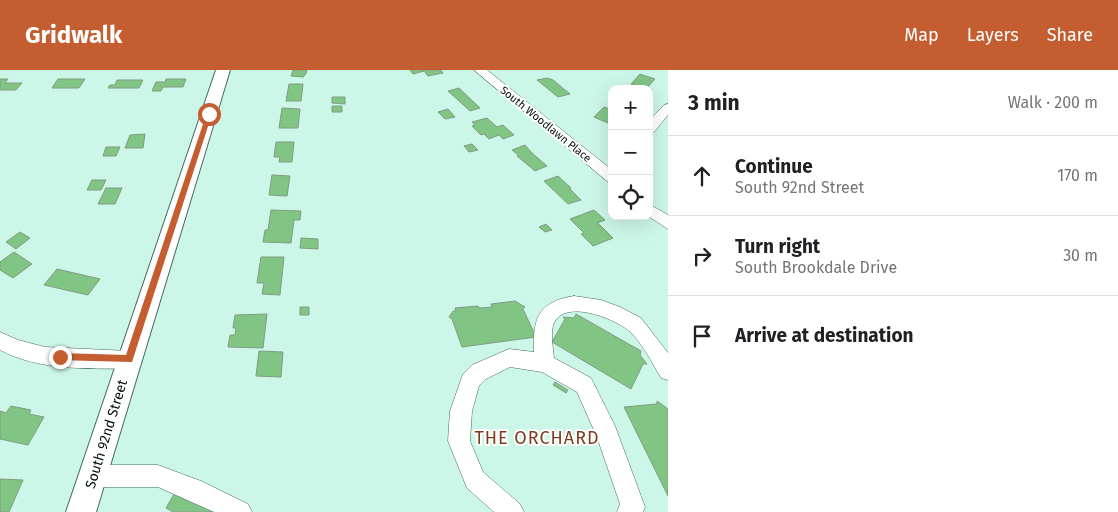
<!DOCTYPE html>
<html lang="en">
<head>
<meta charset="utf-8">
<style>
  body { margin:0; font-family:"Fira Sans",sans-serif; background:#f6f6f6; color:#202124 }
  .controls { position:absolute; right:15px; top:15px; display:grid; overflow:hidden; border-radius:10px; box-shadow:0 5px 20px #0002 }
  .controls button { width:45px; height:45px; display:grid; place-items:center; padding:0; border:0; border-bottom:1px solid #e0e0e0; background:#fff; color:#202124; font:25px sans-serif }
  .stop { position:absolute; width:15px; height:15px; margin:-11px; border:4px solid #c45e30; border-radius:50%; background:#fff }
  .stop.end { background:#c45e30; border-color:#fff; box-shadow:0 1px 5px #0008 }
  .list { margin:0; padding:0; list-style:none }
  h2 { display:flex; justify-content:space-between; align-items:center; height:65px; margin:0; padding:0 20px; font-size:21px }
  h2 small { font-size:16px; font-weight:400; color:#757577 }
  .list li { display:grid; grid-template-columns:32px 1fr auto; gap:15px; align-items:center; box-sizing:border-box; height:80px; padding:0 20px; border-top:1px solid #e0e0e0 }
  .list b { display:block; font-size:19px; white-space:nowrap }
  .list p { margin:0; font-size:16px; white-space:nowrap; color:#757577 }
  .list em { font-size:16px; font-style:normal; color:#757577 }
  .icon { flex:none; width:28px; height:28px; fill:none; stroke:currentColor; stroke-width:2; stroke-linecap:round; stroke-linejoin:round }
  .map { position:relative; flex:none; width:668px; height:442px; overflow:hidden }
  header { display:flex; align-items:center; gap:30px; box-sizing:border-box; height:70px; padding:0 25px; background:#c45e30; color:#fff }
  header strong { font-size:24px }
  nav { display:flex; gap:28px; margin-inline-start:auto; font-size:18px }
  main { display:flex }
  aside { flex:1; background:#fff }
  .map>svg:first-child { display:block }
  .building { fill:#81c585; stroke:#819c82 }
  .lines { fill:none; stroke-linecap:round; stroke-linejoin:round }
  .minor-casing { stroke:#446a5d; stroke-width:1 }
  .major-casing { stroke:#446a5d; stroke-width:2 }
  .minor { fill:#fff; fill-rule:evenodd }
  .major { fill:#fff; fill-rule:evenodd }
  .route { fill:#c45e30 }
  .labels { text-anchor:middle; stroke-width:4; stroke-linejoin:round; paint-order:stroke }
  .far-street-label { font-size:11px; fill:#020f0a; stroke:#fff }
  .street-label { font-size:14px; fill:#020f0a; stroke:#fff }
  .near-neighbourhood-label { font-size:18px; letter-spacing:1px; fill:#7e3d20; stroke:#fff }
</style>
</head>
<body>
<header>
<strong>Gridwalk</strong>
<nav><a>Map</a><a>Layers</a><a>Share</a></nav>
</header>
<main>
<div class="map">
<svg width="668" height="442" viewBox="0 0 668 442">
  <rect width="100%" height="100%" fill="#ccf6e7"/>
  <path class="building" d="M293 0H307L306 4 303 7 291 6Z
    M410 0H441L443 3 428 6 424 1 413 4Z
    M640 4 655 9 646 19 631 14Z
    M547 8 553 10 570 24 558 27 537 10Z
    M0 9H8L5 13H22L16 20H0Z
    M58 9H85L79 18H52Z
    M166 9H186L183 17H163L161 21H152L156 12H165Z
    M117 10H143L139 18H108L110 15H115Z
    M289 14H303L301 31H286Z
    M459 18 480 38 470 41 448 21Z
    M332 27H345V34L332 33Z
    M332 36H342V42H332Z
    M604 37 612 40V49L608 53 594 47Z
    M282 38 300 39 298 58H279Z
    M448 39 455 47 445 49 438 42Z
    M487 48 497 57 503 55 514 65 503 69 499 65 489 69 484 64 481 65 472 56 475 55 472 52Z
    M145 64 143 78H125L130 65Z
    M276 72H294L292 92H279L280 87H274Z
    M472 74 478 80 469 82 464 76Z
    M525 75 532 83 547 96 535 101 517 86H519L512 80Z
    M106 77H120L116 86H103Z
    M272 105 290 106 287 126 269 125Z
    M558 106 571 118H569L581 130 568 134 544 111Z
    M92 110H106L101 120H87Z
    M106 118H122L115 134H98Z
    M271 140 301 141 300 150H294L291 173 263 172 265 160H268Z
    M594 140 605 150 598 153 613 168 593 176 581 164 584 163 570 149Z
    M546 154 552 160 545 162 539 157Z
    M20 162 30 168 16 179 6 172Z
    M301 168 318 169V179L300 178Z
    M14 182 32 194 13 208 0 200V192Z
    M261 187H284L280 225 262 224 264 213H257Z
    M57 199 100 209 88 225 44 215Z
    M515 231 525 237 523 239 536 267 462 277 452 249 449 247 453 241H456L455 238 478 236 480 238 492 237 491 234Z
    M300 237H309V245H300Z
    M267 244 263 278 228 277 230 265H235L236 258H233L235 245Z
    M576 244 641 281 640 285 647 294H643L631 319 552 272 565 249 563 247 574 248Z
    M259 281 283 282 281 307 256 306Z
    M555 312 568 320 566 323 553 315Z
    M657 331 668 339V426L624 337 657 334Z
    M11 336 31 340 29 344 44 347 28 375 0 369V341L6 343Z
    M0 409 23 410 9 442H0Z
    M177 419 217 442H173L166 438Z"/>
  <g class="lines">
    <g class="minor-casing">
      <path id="minor" d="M474 0H487L612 100V113L607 111Z
        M668 34V45L654 62 649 63V51L664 35Z
        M649 134 668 145V159L648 146Z
        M574 226 601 230 620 237 641 248 668 283V310L661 308C651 291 642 272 628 260 613 248 565 229 554 253 550 262 553 278 554 288L591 308 615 356 645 437 643 442H617L620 434 597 367 577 322 542 302 510 297 486 309 479 316 472 341 470 371 483 402 520 434 524 442H494L467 418 448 371 450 341 463 304 472 295 509 279 534 282C533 249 537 232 574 226Z
        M0 262 18 270 45 277 129 281 136 284 139 290 136 296 129 299C86 298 40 301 0 280Z
        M93 395H158L201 411 248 434 252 442H214L158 417H93L85 414 82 406 85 398Z"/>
    </g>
    <g class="major-casing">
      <path id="major" d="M216 0H230L96 442H66Z"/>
    </g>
    <use href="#minor" class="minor"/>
    <use href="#major" class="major"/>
  </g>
  <path class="route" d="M207 42 212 44 132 292 56 290 55 287 60 283 126 285Z"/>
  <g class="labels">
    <g class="far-street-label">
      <text transform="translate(546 54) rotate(39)" y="4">South Woodlawn Place</text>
    </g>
    <g class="street-label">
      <text transform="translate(106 364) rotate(-73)" y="5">South 92nd Street</text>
    </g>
    <g class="near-neighbourhood-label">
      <text x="537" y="374">THE ORCHARD</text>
    </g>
  </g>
</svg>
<div class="controls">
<button>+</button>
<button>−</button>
<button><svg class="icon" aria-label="locate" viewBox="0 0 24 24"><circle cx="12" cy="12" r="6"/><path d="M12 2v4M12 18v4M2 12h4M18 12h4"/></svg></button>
</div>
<div class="stop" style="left:209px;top:44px"></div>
<div class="stop end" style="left:60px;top:287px"></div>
</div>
<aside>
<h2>3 min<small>Walk · 200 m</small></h2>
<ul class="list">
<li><svg class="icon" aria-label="ahead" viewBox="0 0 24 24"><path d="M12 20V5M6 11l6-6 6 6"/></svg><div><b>Continue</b><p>South 92nd Street</p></div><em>170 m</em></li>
<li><svg class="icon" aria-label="right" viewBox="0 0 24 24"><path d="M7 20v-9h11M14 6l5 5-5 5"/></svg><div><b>Turn right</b><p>South Brookdale Drive</p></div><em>30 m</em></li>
<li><svg class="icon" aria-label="arrive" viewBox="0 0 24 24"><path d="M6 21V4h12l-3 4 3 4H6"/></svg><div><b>Arrive at destination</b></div></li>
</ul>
</aside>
</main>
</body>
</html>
